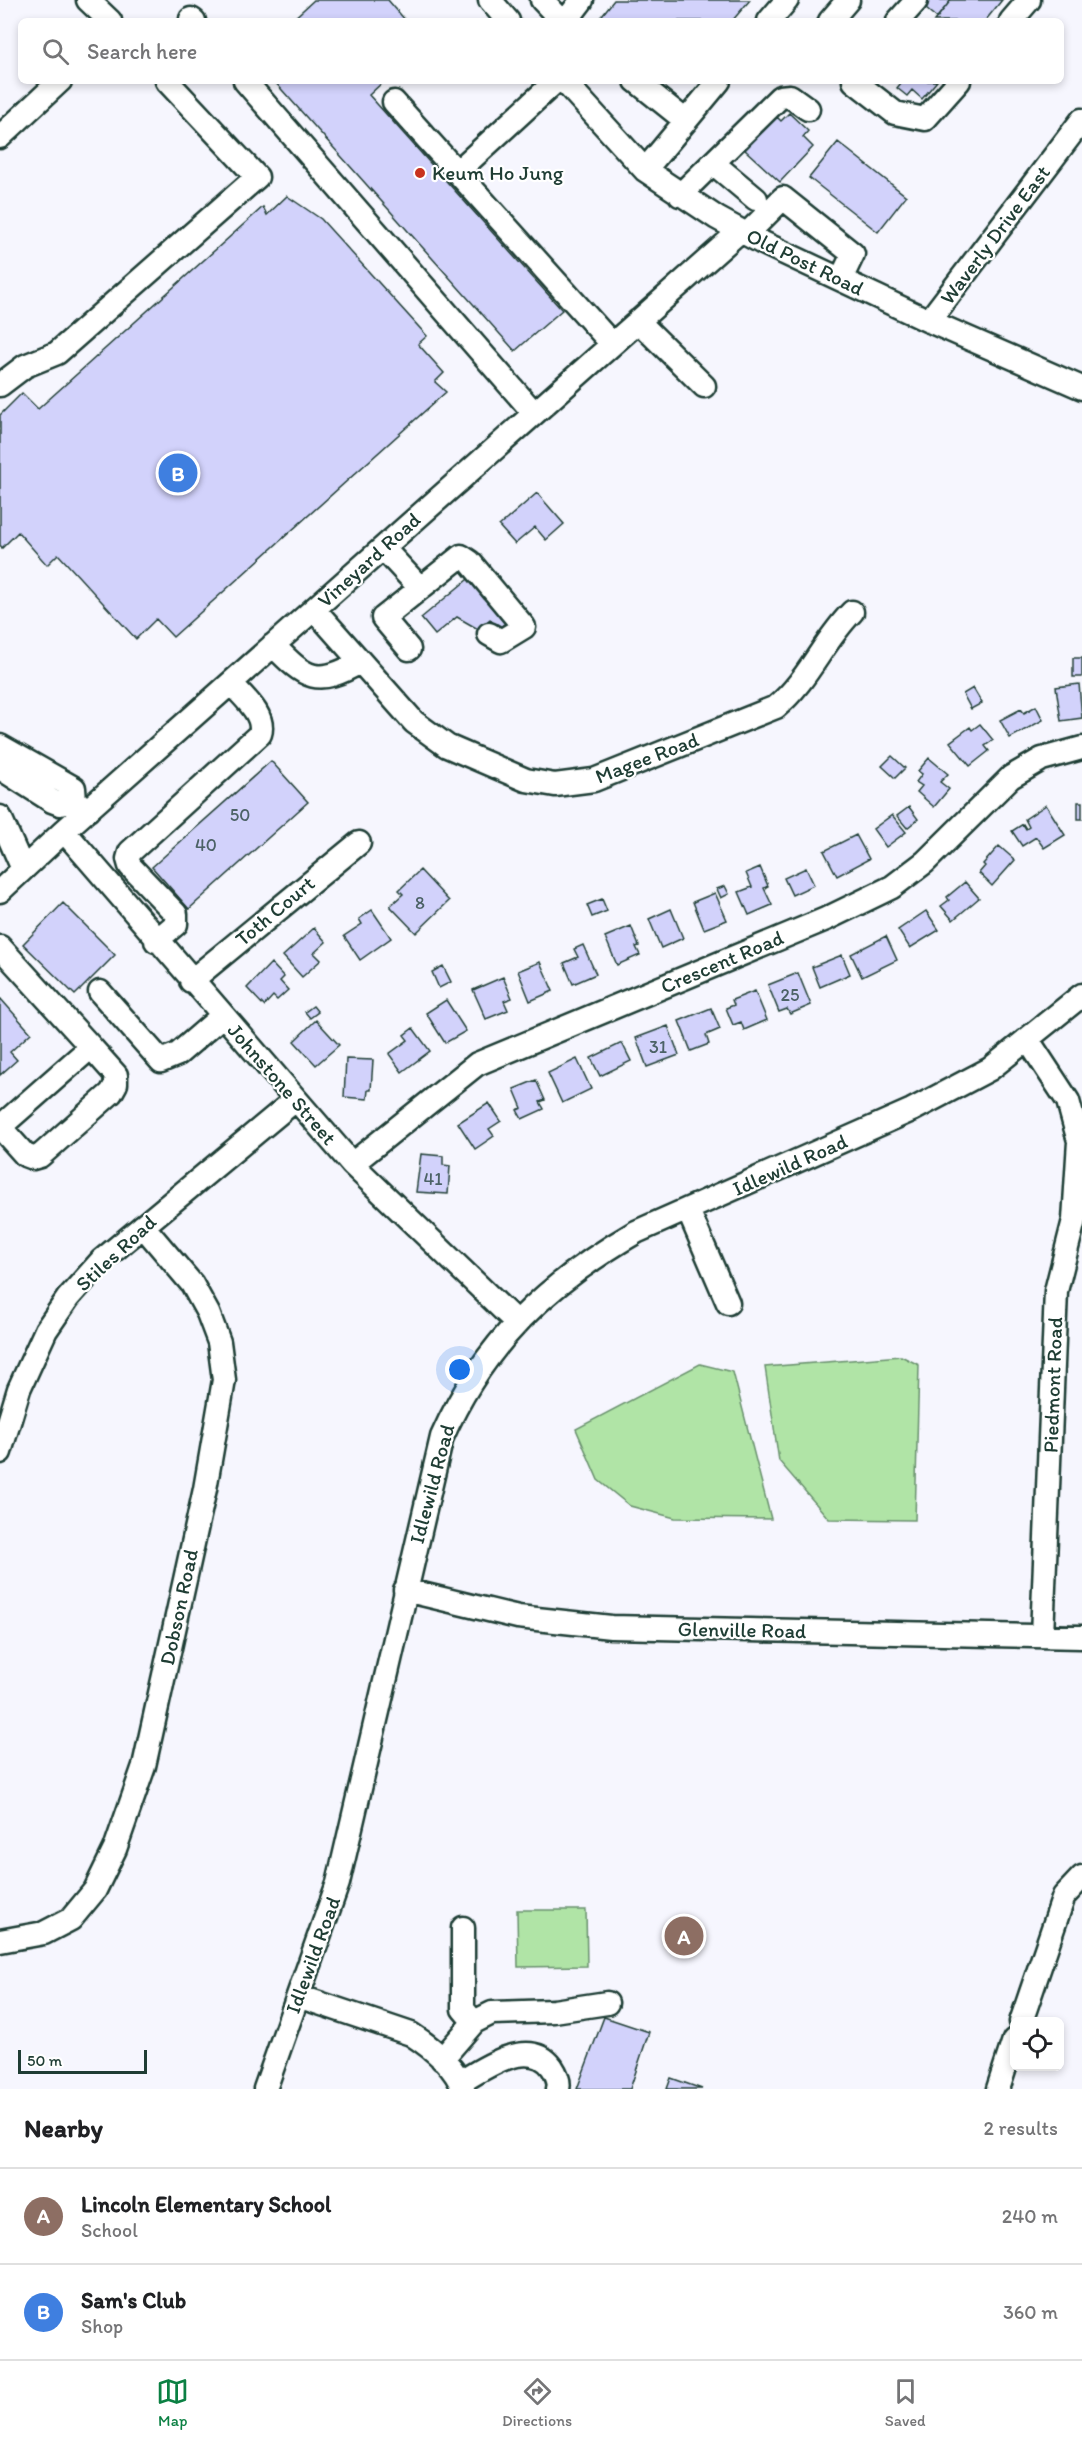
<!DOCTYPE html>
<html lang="en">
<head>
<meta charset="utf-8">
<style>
  body { margin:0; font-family:Itim,sans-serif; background:#f2f2f2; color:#202124 }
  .controls { position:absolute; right:18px; bottom:18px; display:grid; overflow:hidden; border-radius:9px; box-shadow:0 3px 9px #0003 }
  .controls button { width:54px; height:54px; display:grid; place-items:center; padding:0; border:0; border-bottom:2px solid #e0e0e0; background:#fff; color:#202124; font:30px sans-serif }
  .scale { position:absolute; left:18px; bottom:15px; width:129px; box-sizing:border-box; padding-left:6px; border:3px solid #1f3d34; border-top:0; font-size:16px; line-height:21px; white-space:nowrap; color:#1f3d34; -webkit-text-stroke:4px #fff; paint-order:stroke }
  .you { position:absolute; left:460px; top:1370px; width:21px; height:21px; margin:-15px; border:4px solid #fff; border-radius:50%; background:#1a73e8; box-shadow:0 0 0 9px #1a73e833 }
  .badge { display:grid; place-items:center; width:39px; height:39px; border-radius:50%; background:#0b8043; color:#fff; font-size:20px; font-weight:700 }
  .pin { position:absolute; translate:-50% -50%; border:3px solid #fff; box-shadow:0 2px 6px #0006 }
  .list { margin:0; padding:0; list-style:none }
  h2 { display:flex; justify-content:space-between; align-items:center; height:78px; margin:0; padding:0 24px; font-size:26px }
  h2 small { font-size:20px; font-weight:400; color:#757577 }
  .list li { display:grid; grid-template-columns:39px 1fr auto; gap:18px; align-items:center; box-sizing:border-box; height:96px; padding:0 24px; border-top:2px solid #e0e0e0 }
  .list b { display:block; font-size:22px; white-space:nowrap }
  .list p { margin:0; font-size:20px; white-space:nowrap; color:#757577 }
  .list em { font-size:20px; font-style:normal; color:#757577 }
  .icon { flex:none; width:33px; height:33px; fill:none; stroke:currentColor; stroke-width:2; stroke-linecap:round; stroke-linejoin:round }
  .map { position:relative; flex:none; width:1082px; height:2089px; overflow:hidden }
  .search { position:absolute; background:#fff; box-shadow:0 3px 9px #0003; left:18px; right:18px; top:18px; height:66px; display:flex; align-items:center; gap:15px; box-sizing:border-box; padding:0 21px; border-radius:9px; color:#757577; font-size:22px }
  .sheet { height:270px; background:#fff }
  nav { display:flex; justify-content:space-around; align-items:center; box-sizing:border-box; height:84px; border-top:2px solid #e0e0e0; background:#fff; font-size:16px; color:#757577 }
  nav a { display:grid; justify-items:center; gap:3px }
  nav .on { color:#0b8043 }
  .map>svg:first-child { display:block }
  .green { fill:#b0e4a6; stroke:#68906d; stroke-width:1.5 }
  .building { fill:#d2d2fb; stroke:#1f3d34; stroke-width:1.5 }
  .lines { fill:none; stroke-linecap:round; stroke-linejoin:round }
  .minor-casing { stroke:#1f3d34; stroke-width:27 }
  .minor { stroke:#fff; stroke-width:22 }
  .poi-dot { fill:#c8321e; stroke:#fff; stroke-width:2 }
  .labels { text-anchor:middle; stroke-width:4.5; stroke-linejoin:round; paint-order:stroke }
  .number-label { font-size:18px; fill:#4c6266 }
  .poi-label { font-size:21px; fill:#1f3d34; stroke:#fff; text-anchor:start }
  .street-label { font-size:21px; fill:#1f3d34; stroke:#fff }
</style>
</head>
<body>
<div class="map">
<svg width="1082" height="2089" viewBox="0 0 1082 2089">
  <rect width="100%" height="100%" fill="#f6f6fe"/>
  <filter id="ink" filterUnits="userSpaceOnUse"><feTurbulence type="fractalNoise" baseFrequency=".0167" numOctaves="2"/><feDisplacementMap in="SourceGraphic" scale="12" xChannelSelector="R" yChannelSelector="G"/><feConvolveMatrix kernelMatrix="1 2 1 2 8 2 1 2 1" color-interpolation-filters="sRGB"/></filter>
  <g filter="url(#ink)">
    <path class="green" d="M901 1356 919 1365 915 1520 829 1519 779 1461 765 1367Z
      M700 1364 733 1372 771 1519 675 1518 630 1506 598 1480 576 1429Z
      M517 1910H586L587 1966 518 1967Z"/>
    <path class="building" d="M314 0H388L406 21H291Z
      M614 0H750L732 21H601L599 19Z
      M915 0H951L937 18Z
      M951 0H1002L985 21H934Z
      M274 81H384L369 95 562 310 515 351Z
      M898 81H937L922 99 912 90 907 96 897 88 901 83Z
      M789 113 808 131 803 137 813 147 780 182 745 150 777 117 781 121Z
      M838 142 906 196 878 232 809 178Z
      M287 196 321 219 427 336 418 344 444 373 435 382 446 392 173 637 156 619 136 639 58 554 47 565 18 532 2 548 0 545V415L22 393 38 409 263 207 267 215Z
      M537 493 564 524 546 540 535 527 515 544 499 526Z
      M473 575 510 619 498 629 490 619 478 629 457 617 435 635 421 618Z
      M1073 658H1082V677H1073Z
      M1079 684 1082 718 1061 721 1056 687Z
      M973 688 982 703 971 709 963 694Z
      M1036 706 1043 720 1010 738 1000 720 1021 709 1024 713Z
      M980 724 993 740 985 746 989 751 970 766 950 742 970 727 972 730Z
      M892 756 905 768 895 778 882 766Z
      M929 758 948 774 940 782 949 789 934 807 917 792 922 786 916 782 922 774 918 771Z
      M271 761 308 802 189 909 152 867Z
      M1078 802H1082V819H1078Z
      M1046 805 1065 835 1044 848 1036 837 1022 846 1012 831 1023 824 1026 829 1029 827 1025 819Z
      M909 807 918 819 907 828 897 816Z
      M892 815 906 832 886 847 873 829Z
      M856 835 869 859 837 876 824 851Z
      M999 846 1015 860 992 886 979 873 985 866 983 864Z
      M760 867 768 886 764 888 772 905 749 915 739 892 752 887 746 873Z
      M806 868 814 885 792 895 784 878Z
      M420 870 449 901 416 933 390 906 403 894 399 890Z
      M965 882 979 898 953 920 941 906 949 900 947 897Z
      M725 886 729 894 721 898 717 889Z
      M715 893 727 920 704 929 693 902Z
      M602 899 607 911 592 917 587 905Z
      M63 903 115 955 75 995 23 944Z
      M671 909 683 938 661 948 649 919Z
      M372 910 391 938 360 960 344 936 362 924 359 919Z
      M926 911 939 930 910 948 898 930Z
      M631 926 639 946 636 947 640 955 617 965 605 937Z
      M314 928 326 942 314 953 321 960 302 977 283 956Z
      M886 936 897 960 862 977 851 954Z
      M583 945 596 974 573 984 564 963 578 957 574 949Z
      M842 955 850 974 820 987 812 967Z
      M540 962 553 991 530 1001 518 971Z
      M271 963 284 977 280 981 288 990 277 1000 273 996 264 1006 247 988Z
      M443 966 451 982 439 988 432 972Z
      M798 973 811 1005 790 1014 787 1009 779 1012 768 985Z
      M503 977 512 998 504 1001 508 1010 486 1019 473 990Z
      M755 991 767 1020 744 1030 741 1022 733 1025 726 1008 734 1005 732 1000Z
      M0 998 31 1033 10 1052 17 1060 0 1075Z
      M446 1000 466 1031 445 1043 426 1013Z
      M313 1006 318 1012 310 1018 305 1012Z
      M711 1008 720 1029 706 1035 709 1044 691 1051 679 1021Z
      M316 1020 339 1045 316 1065 294 1041Z
      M668 1026 679 1055 647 1067 636 1038Z
      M413 1028 430 1051 402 1072 389 1054 408 1040 404 1035Z
      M622 1043 631 1061 600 1076 591 1058Z
      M346 1059 373 1060 371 1090H368L367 1099 344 1097Z
      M577 1059 591 1089 562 1103 548 1073Z
      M536 1080 545 1100 540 1102 544 1109 522 1119 517 1110 522 1108 514 1089Z
      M489 1103 501 1121 489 1129 494 1136 475 1149 458 1123Z
      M421 1154 443 1156V1165L450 1166 448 1194 416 1192Z
      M604 2017 649 2032 630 2089H577Z
      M671 2078 702 2089H667Z"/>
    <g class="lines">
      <g class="minor-casing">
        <path id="minor" d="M88 0 110 21
          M490 0 508 21
          M542 0 562 21
          M191 19 194 21
          M566 21 582 0
          M769 21 787 0
          M830 21 848 0
          M898 21 916 1
          M1011 21 1029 0
          M245 81 534 413
          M564 81 645 170 717 218 761 242 929 321 1082 388
          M636 81 686 121
          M854 81 895 113 925 119 959 81
          M394 102 612 344
          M0 137 60 81
          M713 163 756 199
          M645 170 719 81
          M457 172 556 81
          M680 195 780 97 790 96 808 109
          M747 234 783 198 853 254 841 279
          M638 321 704 386
          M929 321 1082 120
          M0 385 25 366 57 353 257 177 167 81
          M383 548 420 588
          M314 609 414 722 447 746 526 780 555 785 594 780 776 707C808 681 823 641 852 612
          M273 645C306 679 317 687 360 662
          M409 649 383 618 461 556 470 562 524 627 501 641 489 634
          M0 746 74 788 75 801
          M0 768 52 801 60 804 75 801 88 810
          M0 817 23 869
          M64 831 352 1164 516 1322
          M0 891 64 831 740 231
          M156 941 176 924V914L130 866 128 859 130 852 260 734C266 715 243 697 231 683
          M0 947 91 1047
          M191 981 359 843
          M100 992 161 1061 178 1054 222 1016
          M1028 1040 1068 1101 1079 1141 1074 1220 1056 1291 1042 1636
          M0 1127 25 1155 33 1158 40 1156 111 1093 116 1084V1075L91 1047 0 1127
          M352 1164 477 1064 826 919 892 887 925 862 1011 777 1042 759 1082 748
          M688 1210 728 1303
          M0 1452 19 1389 46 1330 68 1298 101 1261 295 1100
          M405 1590 518 1617 611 1627 1082 1637
          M463 1928V2009L474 2022
          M0 1941 44 1933 71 1919 95 1890 115 1849 144 1766 205 1489 224 1380 219 1342 208 1313 192 1284 143 1226
          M298 1996 411 2034C431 2047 455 2066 463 2089
          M1021 2022 1064 1896 1082 1877
          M442 2059 474 2022 492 2013 554 2011 607 2003
          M461 2082C485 2067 530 2037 552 2067 556 2073 560 2082 558 2089
          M265 2089 338 1883 442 1437C484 1342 548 1283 636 1232L912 1110 990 1069 1082 995
          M998 2089 1014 2040"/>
      </g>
      <use href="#minor" class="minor"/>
    </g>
  </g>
  <circle class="poi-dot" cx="420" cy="173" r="6"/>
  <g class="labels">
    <g class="number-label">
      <text x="240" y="821">50</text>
      <text x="206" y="851">40</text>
      <text x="420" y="909">8</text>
      <text x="790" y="1001">25</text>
      <text x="658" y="1053">31</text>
      <text x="433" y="1185">41</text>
    </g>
    <g class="poi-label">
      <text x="432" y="180">Keum Ho Jung</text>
    </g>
    <g class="street-label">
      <text transform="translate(995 235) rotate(-53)" y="7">Waverly Drive East</text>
      <text transform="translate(805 262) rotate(26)" y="7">Old Post Road</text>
      <text transform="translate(369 560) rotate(-42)" y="7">Vineyard Road</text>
      <text transform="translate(647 758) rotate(-21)" y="7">Magee Road</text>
      <text transform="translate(275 911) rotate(-40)" y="7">Toth Court</text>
      <text transform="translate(722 962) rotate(-23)" y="7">Crescent Road</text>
      <text transform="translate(282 1084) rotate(49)" y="7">Johnstone Street</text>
      <text transform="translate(790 1165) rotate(-24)" y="7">Idlewild Road</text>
      <text transform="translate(116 1253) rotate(-43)" y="7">Stiles Road</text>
      <text transform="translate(1053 1385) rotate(-88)" y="7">Piedmont Road</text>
      <text transform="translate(432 1484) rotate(-75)" y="7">Idlewild Road</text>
      <text transform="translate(179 1607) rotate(-78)" y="7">Dobson Road</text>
      <text transform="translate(742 1630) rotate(1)" y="7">Glenville Road</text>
      <text transform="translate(313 1955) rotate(-70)" y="7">Idlewild Road</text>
    </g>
  </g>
</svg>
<div class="controls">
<button><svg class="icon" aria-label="locate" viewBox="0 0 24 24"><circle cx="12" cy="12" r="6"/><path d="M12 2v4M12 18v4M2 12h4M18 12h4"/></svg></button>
</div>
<div class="scale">50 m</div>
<div class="you"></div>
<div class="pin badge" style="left:684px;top:1936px;background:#8d6e63">A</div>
<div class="pin badge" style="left:178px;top:473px;background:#3f7fe0">B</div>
<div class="search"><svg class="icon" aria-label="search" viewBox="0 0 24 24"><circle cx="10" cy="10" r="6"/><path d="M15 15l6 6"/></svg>Search here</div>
</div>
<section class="sheet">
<h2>Nearby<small>2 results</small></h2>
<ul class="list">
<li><span class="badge" style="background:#8d6e63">A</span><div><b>Lincoln Elementary School</b><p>School</p></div><em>240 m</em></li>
<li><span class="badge" style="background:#3f7fe0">B</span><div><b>Sam's Club</b><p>Shop</p></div><em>360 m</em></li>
</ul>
</section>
<nav>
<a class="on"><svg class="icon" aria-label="map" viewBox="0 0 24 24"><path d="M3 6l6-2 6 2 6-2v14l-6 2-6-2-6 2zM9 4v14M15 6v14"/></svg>Map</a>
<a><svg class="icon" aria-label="directions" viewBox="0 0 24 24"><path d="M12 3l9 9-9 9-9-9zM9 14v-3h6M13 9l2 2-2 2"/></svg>Directions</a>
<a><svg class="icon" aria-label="saved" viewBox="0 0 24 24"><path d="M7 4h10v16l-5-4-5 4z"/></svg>Saved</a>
</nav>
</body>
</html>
